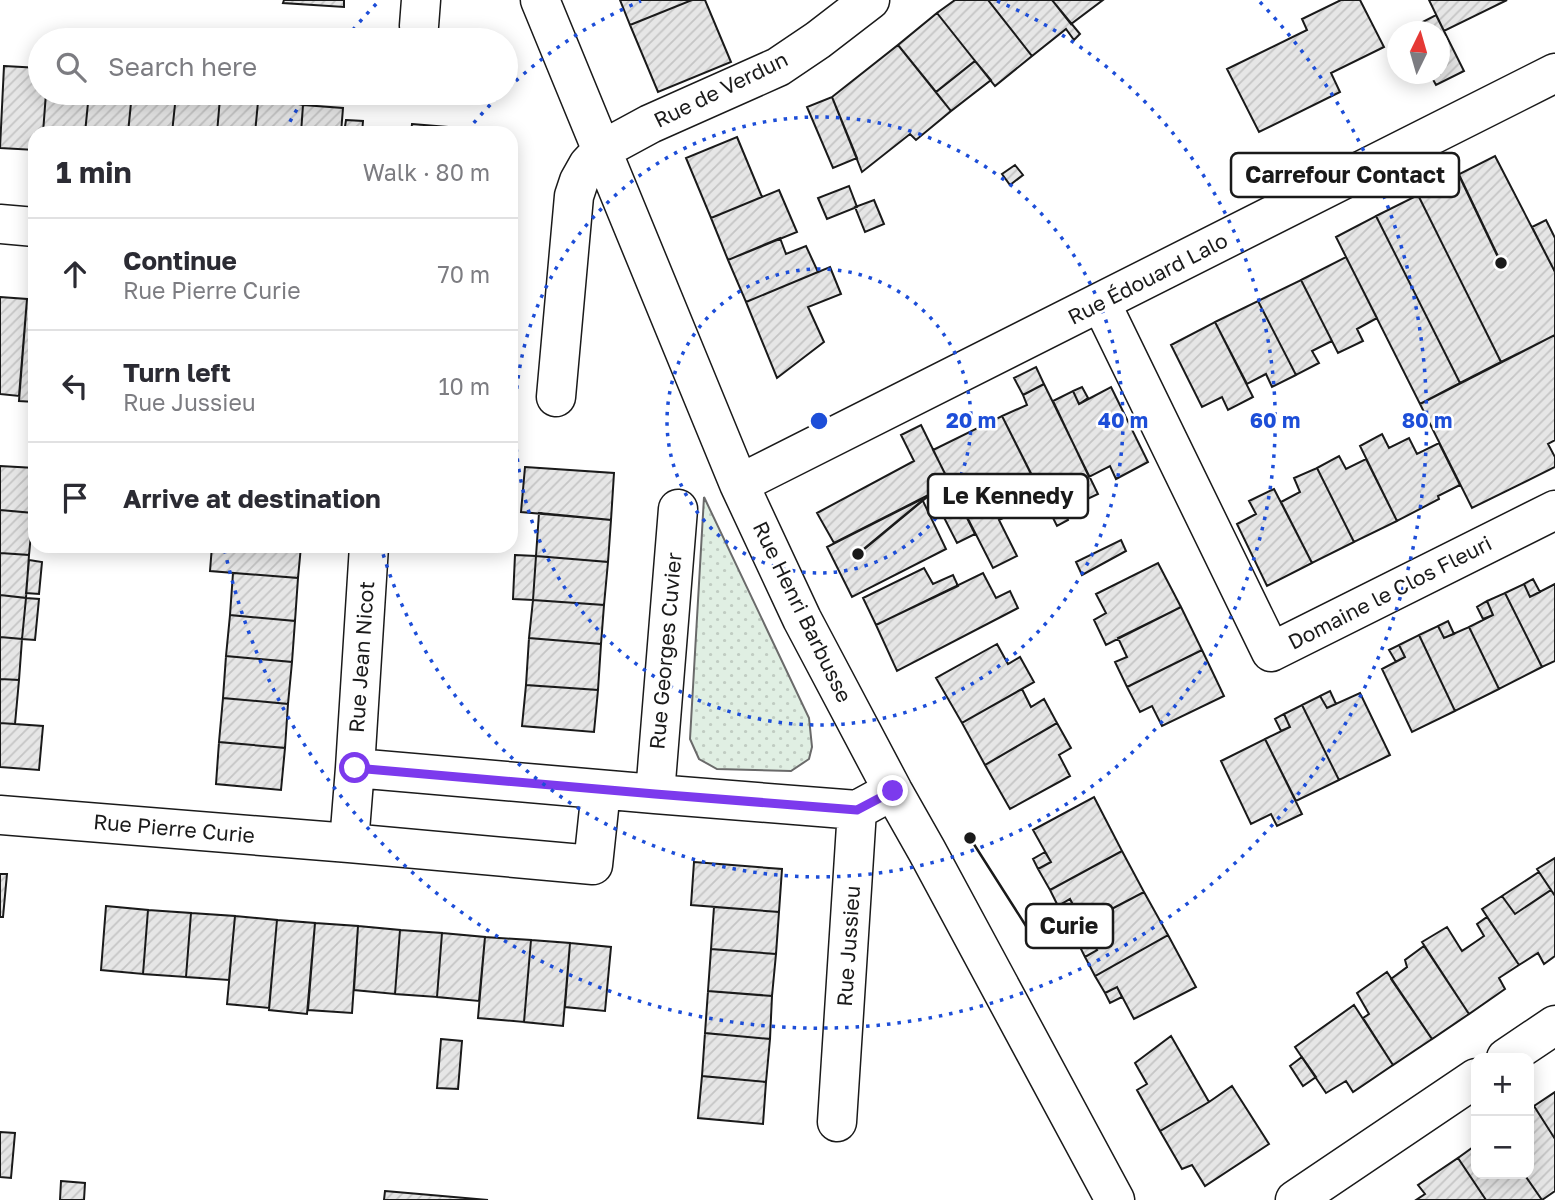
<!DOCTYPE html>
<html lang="en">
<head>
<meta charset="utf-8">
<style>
  body { margin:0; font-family:"Golos Text",sans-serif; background:#f2f2f3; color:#2b2b33 }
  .controls { position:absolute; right:21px; bottom:21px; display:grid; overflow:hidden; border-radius:14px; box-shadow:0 4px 18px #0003 }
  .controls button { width:63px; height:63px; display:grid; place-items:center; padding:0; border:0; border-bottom:2px solid #e1e1e2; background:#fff; color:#2b2b33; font:35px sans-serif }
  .compass { position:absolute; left:1387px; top:21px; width:63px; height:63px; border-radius:50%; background:#fff; box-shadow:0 4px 18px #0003; rotate:5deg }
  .stop { position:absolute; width:21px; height:21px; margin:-16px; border:5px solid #7c3aed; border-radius:50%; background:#fff }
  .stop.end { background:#7c3aed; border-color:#fff; box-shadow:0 2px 7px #0008 }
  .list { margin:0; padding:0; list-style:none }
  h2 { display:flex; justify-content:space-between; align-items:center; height:91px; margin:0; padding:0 28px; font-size:30px }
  h2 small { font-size:23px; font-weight:400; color:#7c7c81 }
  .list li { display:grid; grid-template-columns:46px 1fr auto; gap:21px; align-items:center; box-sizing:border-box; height:112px; padding:0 28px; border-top:2px solid #e1e1e2 }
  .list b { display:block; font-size:26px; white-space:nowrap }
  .list p { margin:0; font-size:23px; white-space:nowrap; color:#7c7c81 }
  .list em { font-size:23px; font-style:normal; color:#7c7c81 }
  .icon { flex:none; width:38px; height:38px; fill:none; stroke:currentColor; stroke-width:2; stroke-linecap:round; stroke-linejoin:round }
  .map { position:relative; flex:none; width:1555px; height:1200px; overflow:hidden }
  .search { position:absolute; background:#fff; box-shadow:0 4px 18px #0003; left:28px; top:28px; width:490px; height:77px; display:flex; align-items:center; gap:18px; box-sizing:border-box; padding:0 24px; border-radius:38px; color:#7c7c81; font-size:26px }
  .panel { position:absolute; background:#fff; box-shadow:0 4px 18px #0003; left:28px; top:126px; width:490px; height:427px; border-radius:21px }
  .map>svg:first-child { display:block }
  .grass { fill:url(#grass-dots); stroke:#6a6a6a; stroke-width:2 }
  .building { fill:url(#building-hatch); stroke:#1a1a1a; stroke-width:2 }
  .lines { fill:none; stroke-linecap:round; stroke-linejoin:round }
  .street-casing { stroke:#1a1a1a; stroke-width:41 }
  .street { stroke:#fff; stroke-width:38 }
  .route { stroke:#7c3aed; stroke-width:9 }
  .ring { fill:none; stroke:#1d4ed8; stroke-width:3.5; stroke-dasharray:3.5 7 }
  .labels { text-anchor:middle; stroke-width:5; stroke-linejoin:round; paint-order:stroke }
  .street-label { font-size:21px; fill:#1a1a1a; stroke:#fff }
  .centre { fill:#1d4ed8; stroke:#fff; stroke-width:3.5 }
  .ring-label { font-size:21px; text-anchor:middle; font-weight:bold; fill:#1d4ed8; stroke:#fff; stroke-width:5; stroke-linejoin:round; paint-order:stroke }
  .leader { fill:none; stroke:#1a1a1a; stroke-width:2.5 }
  .callout-dot { fill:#1a1a1a; stroke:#fff; stroke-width:2.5 }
  .callout { fill:#fff; stroke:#1a1a1a; stroke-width:2.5 }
  .callout-label { font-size:23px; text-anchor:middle; font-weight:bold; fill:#1a1a1a }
</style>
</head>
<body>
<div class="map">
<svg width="1555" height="1200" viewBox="0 0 1555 1200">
  <defs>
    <pattern id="grass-dots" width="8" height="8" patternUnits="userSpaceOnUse" patternTransform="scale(1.75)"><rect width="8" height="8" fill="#e0efe3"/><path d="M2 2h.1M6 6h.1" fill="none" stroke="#c0ccc2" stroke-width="1.8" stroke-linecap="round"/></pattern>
    <pattern id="building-hatch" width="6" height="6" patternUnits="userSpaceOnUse" patternTransform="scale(1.75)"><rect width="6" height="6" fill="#e6e6e6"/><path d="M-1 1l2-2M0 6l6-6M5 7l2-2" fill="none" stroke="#c5c5c5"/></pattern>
  </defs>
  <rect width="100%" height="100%" fill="#fff"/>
  <path class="grass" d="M704 497 809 718 812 747 809 759 791 771 717 769 699 759 690 739Z"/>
  <path class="building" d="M284 0H344V7L283 3Z
    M620 0H692L630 25Z
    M692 0H705L731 62 658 92 630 25Z
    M955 0H988L1032 56 995 86 937 13Z
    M988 0H1052L1080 34 1074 40 1066 29 1032 56Z
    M1052 0H1103L1071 24Z
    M1341 0H1360L1384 47 1331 73 1340 92 1259 132 1227 69 1307 30 1302 19Z
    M1429 0H1507L1444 31Z
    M937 13 975 61 936 92 898 45Z
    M1436 15 1464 71 1436 85 1430 74H1440V32H1410L1409 29Z
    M898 45 951 111 916 140 910 134 862 172 832 97Z
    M975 61 991 80 951 111 936 92Z
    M4 66 40 68V93H46L43 133H35V150L0 148Z
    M46 93H89L85 133H43Z
    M89 93H132L128 133H85Z
    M132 93 176 95 172 133H128Z
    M221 93H259L258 102 220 98Z
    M259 93H276L275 103 258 102Z
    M276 93H299L298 104 303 105 301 133H255L258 102 275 103Z
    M176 95 220 98 217 133H172Z
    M832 97 857 158 833 168 807 107Z
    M220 98 258 102 255 133H217Z
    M303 105 343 108 341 133H301Z
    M346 120 363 121 362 133H344Z
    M412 124 508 132V133H411Z
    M737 137 762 197 711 218 686 158Z
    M1495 156 1555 272V335L1501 362 1418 195Z
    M1015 165 1023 175 1010 185 1002 174Z
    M849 186 857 207 827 219 818 198Z
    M779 190 797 232 728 260 711 218Z
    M1418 195 1501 362 1460 383 1376 216Z
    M874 200 884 224 865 232 855 207Z
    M1376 216 1460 383 1420 404 1336 237Z
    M1546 220 1555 238V272L1532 227Z
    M780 238 786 254 806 246 818 272 746 302 728 260Z
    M1346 257 1377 318 1357 329 1363 341 1338 353 1301 280Z
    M830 267 841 294 808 307 824 342 777 378 746 302Z
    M1301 280 1332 341 1312 351 1319 363 1296 375 1258 301Z
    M0 297 27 299 19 396 0 394Z
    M27 299 35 300V402L19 401Z
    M1258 301 1296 375 1272 387 1266 374 1247 384 1215 322Z
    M1215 322 1253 397 1228 410 1222 397 1202 407 1171 345Z
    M1555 335V440L1548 444 1555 457V467L1472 508 1420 404Z
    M1036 367 1044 384 1023 395 1014 378Z
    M1044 384 1098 494 1064 510 1068 520 1057 526 1002 416 1027 405 1023 395Z
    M1082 387 1088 398 1079 404 1073 391Z
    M1111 387 1148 462 1116 479 1110 466 1089 477 1053 401 1073 391 1079 404Z
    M1002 416 1041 493 1004 511 1007 516 999 520 1017 556 993 568 933 450Z
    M921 425 950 484 834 543 817 513 914 461 901 435Z
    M1382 434 1389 448 1409 438 1417 454 1439 443 1460 485 1438 496 1439 499 1397 521 1360 446Z
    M1339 456 1346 469 1366 459 1397 521 1354 542 1317 468Z
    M0 466 35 468 33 513 0 510Z
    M525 467 614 473 611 520 521 512Z
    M1317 468 1354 542 1312 563 1281 502 1300 492 1294 478Z
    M950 484 975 534 957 543 932 494Z
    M1274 489 1312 563 1267 586 1237 524 1256 514 1249 501Z
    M922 499 946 549 852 597 827 547Z
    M0 510 33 513 29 555 0 553Z
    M539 513 611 520 608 562 536 556Z
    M1121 540 1126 551 1082 575 1076 562Z
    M212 546H301L298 578 210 571Z
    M0 553 29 555 26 598 0 595Z
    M515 555 536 556 533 600 513 599Z
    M536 556 608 562 604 605 533 600Z
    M29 560 42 562 39 594 26 593Z
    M1158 563 1181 607 1106 645 1094 620 1106 613 1096 594Z
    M924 568 933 584 953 575 958 586 876 625 863 598Z
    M233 573 298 578 295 621 230 615Z
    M983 573 996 598 1010 591 1018 608 897 671 876 625Z
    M1533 579 1540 592 1530 597 1524 584Z
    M1524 584 1530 597 1555 584V661L1542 667 1505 593Z
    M1505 593 1542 667 1499 689 1469 627 1493 615 1487 601Z
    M0 595 26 598 22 639 0 637Z
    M26 598 39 599 35 640 22 639Z
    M533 600 604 605 601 644 529 638Z
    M1487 601 1493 615 1483 619 1477 607Z
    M1181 607 1202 650 1127 687 1115 662 1127 657 1118 638Z
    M230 615 295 621 292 662 226 656Z
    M1448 621 1454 634 1444 638 1438 626Z
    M1438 626 1444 638 1469 627 1499 689 1455 711 1419 635Z
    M1419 635 1455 711 1412 732 1382 669 1405 657 1399 645Z
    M0 637 22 639 19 680 0 679Z
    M529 638 601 644 598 690 526 685Z
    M997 644 1008 664 1020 657 1034 682 962 723 936 678Z
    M1399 645 1405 657 1396 662 1389 650Z
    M1202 650 1224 696 1162 726 1152 706 1140 712 1127 687Z
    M226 656 292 662 288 704 223 698Z
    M0 679 19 680 15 724 0 723Z
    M526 685 598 690 594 732 522 726Z
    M1022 689 1031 707 1044 699 1057 723 985 765 962 723Z
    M1330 691 1336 704 1327 708 1320 696Z
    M1360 693 1390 755 1339 780 1302 705 1320 696 1327 708Z
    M223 698 288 704 285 748 219 742Z
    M1302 705 1339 780 1296 801 1265 739 1290 727 1284 714Z
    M1284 714 1290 727 1281 731 1275 719Z
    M0 723 43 726 39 770 0 767Z
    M1057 723 1071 748 1059 755 1070 776 1010 809 985 765Z
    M1265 739 1302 814 1277 826 1271 814 1251 824 1221 761Z
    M219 742 285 748 281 790 216 784Z
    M1094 797 1122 851 1050 890 1038 869 1051 862 1033 830Z
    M1122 851 1144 892 1083 924 1070 899 1058 906 1050 890Z
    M1045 852 1051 862 1038 869 1033 859Z
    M1555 858V896L1537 869Z
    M694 862 782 869 779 912 691 905Z
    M1539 872 1551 890 1515 914 1502 896Z
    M0 874H7L3 917H0Z
    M1551 890 1555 896V956L1544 964 1538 953 1519 965 1482 909 1502 896 1515 914Z
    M1144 892 1168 935 1095 976 1085 957 1097 950 1083 924Z
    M1070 899 1075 909 1062 916 1058 906Z
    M106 906 148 910 143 974 101 970Z
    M714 907 779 912 776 954 711 949Z
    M148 910 191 913 186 977 143 974Z
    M191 913 235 916 229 980 186 977Z
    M235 916 277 920 269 1008 227 1004Z
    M1487 917 1519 965 1499 978 1505 989 1469 1014 1422 942 1447 927 1462 951 1484 936 1477 924Z
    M277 920 315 923 307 1014 269 1010Z
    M315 923 358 926 352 1013 308 1010Z
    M358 926 400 930 395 994 354 990Z
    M400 930 442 933 437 997 395 994Z
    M442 933 485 937 479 1001 437 997Z
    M1168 935 1196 987 1134 1019 1117 987 1105 993 1095 976Z
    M485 937 531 940 524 1022 478 1018Z
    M531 940 570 943 563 1026 524 1022Z
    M1092 940 1097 950 1085 957 1080 947Z
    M570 943 611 947 605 1011 565 1007Z
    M1424 946 1469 1014 1432 1039 1391 979 1407 967 1405 960Z
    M711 949 776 954 772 996 708 991Z
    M1387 972 1432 1039 1393 1065 1363 1018 1369 1014 1357 993Z
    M1117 987 1122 997 1110 1003 1105 993Z
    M708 991 772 996 770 1039 705 1033Z
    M1354 1005 1393 1065 1353 1092 1346 1081 1326 1093 1295 1047Z
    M705 1033 770 1039 766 1082 702 1076Z
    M1171 1036 1209 1102 1160 1131 1137 1090 1147 1084 1135 1063Z
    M441 1039 462 1041 458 1089 437 1088Z
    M1302 1057 1316 1077 1303 1086 1290 1066Z
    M702 1076 766 1082 763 1124 698 1118Z
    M1232 1086 1269 1144 1205 1186 1192 1165 1182 1169 1160 1131 1209 1102Z
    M1555 1092V1139L1534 1106Z
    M1534 1106 1555 1139V1191L1542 1200 1524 1174H1529V1110Z
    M0 1132 15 1133 11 1178 0 1177Z
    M1476 1145V1174H1524L1542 1200H1486L1458 1158Z
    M1458 1158 1486 1200H1416L1425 1194 1418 1185Z
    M61 1181 85 1183 84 1200H60Z
    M385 1191 488 1200H384Z"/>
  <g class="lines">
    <g class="street-casing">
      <path id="street" d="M540 0 739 484 802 619 893 791 927 851 1115 1200
        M419 26 421 0
        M0 224 35 227
        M1101 303 1271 652 1555 510
        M556 397 574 196 579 181 588 165 602 150 650 124 778 67 818 40 870 0
        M739 484 1555 73
        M355 768 655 794 857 810
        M655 794 678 509
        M0 815 349 843 593 865 601 790
        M349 843 355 768 369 546
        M1506 1058 1555 1025
        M837 1122 857 810 879 798
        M1295 1200 1476 1078"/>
    </g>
    <use href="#street" class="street"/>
  </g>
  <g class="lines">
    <path class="route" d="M355 768 655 794 857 810 893 791"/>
  </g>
  <g class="ring">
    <circle cx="819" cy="421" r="152"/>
    <circle cx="819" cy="421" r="304"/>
    <path d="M467 131A456 456 0 0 1 502 93M508 88A456 456 0 0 1 641 1M997 1A456 456 0 1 1 381 547"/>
    <path d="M285 131A608 608 0 0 1 306 94M346 38A608 608 0 0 1 378 2M1260 2A608 608 0 1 1 224 547"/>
  </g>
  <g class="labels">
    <g class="street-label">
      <text transform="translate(721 90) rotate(-26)" y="7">Rue de Verdun</text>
      <text transform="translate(1148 279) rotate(-27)" y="7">Rue Édouard Lalo</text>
      <text transform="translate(1390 593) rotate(-27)" y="7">Domaine le Clos Fleuri</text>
      <text transform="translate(802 612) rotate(64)" y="7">Rue Henri Barbusse</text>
      <text transform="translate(666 651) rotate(-85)" y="7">Rue Georges Cuvier</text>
      <text transform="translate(362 657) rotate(-86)" y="7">Rue Jean Nicot</text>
      <text transform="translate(174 829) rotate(5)" y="7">Rue Pierre Curie</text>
      <text transform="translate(849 946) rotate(-86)" y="7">Rue Jussieu</text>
    </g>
  </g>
  <circle cx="819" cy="421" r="10" class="centre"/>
  <g class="ring-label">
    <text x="971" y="428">20 m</text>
    <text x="1123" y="428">40 m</text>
    <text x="1275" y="428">60 m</text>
    <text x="1427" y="428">80 m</text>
  </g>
  <path class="leader" d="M1501 263L1459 175M858 554L928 496M970 838L1026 926"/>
  <g class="callout-dot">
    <circle cx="1501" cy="263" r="7"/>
    <circle cx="858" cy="554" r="7"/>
    <circle cx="970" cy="838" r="7"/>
  </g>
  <g class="callout">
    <rect x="1231" y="153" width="228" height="44" rx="7"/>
    <rect x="928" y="474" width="160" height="44" rx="7"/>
    <rect x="1026" y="904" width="87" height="44" rx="7"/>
  </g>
  <g class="callout-label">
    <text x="1345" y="183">Carrefour Contact</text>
    <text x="1008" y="504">Le Kennedy</text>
    <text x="1069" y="934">Curie</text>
  </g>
</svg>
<div class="controls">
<button>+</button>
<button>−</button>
</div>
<svg class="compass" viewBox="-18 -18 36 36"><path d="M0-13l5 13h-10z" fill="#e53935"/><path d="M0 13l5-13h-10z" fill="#7c7c81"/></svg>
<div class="stop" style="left:355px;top:768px"></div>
<div class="stop end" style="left:893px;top:791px"></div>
<div class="search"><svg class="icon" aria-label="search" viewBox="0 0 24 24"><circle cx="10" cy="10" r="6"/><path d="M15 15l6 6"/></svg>Search here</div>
<section class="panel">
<h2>1 min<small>Walk · 80 m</small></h2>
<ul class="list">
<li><svg class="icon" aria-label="ahead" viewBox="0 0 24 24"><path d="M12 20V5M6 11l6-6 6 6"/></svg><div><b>Continue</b><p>Rue Pierre Curie</p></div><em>70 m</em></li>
<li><svg class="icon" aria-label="left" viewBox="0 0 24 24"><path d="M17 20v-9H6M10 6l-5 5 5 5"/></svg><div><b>Turn left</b><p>Rue Jussieu</p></div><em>10 m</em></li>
<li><svg class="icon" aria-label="arrive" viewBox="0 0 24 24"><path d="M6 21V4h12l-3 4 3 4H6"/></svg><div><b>Arrive at destination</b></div></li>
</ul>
</section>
</div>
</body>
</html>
